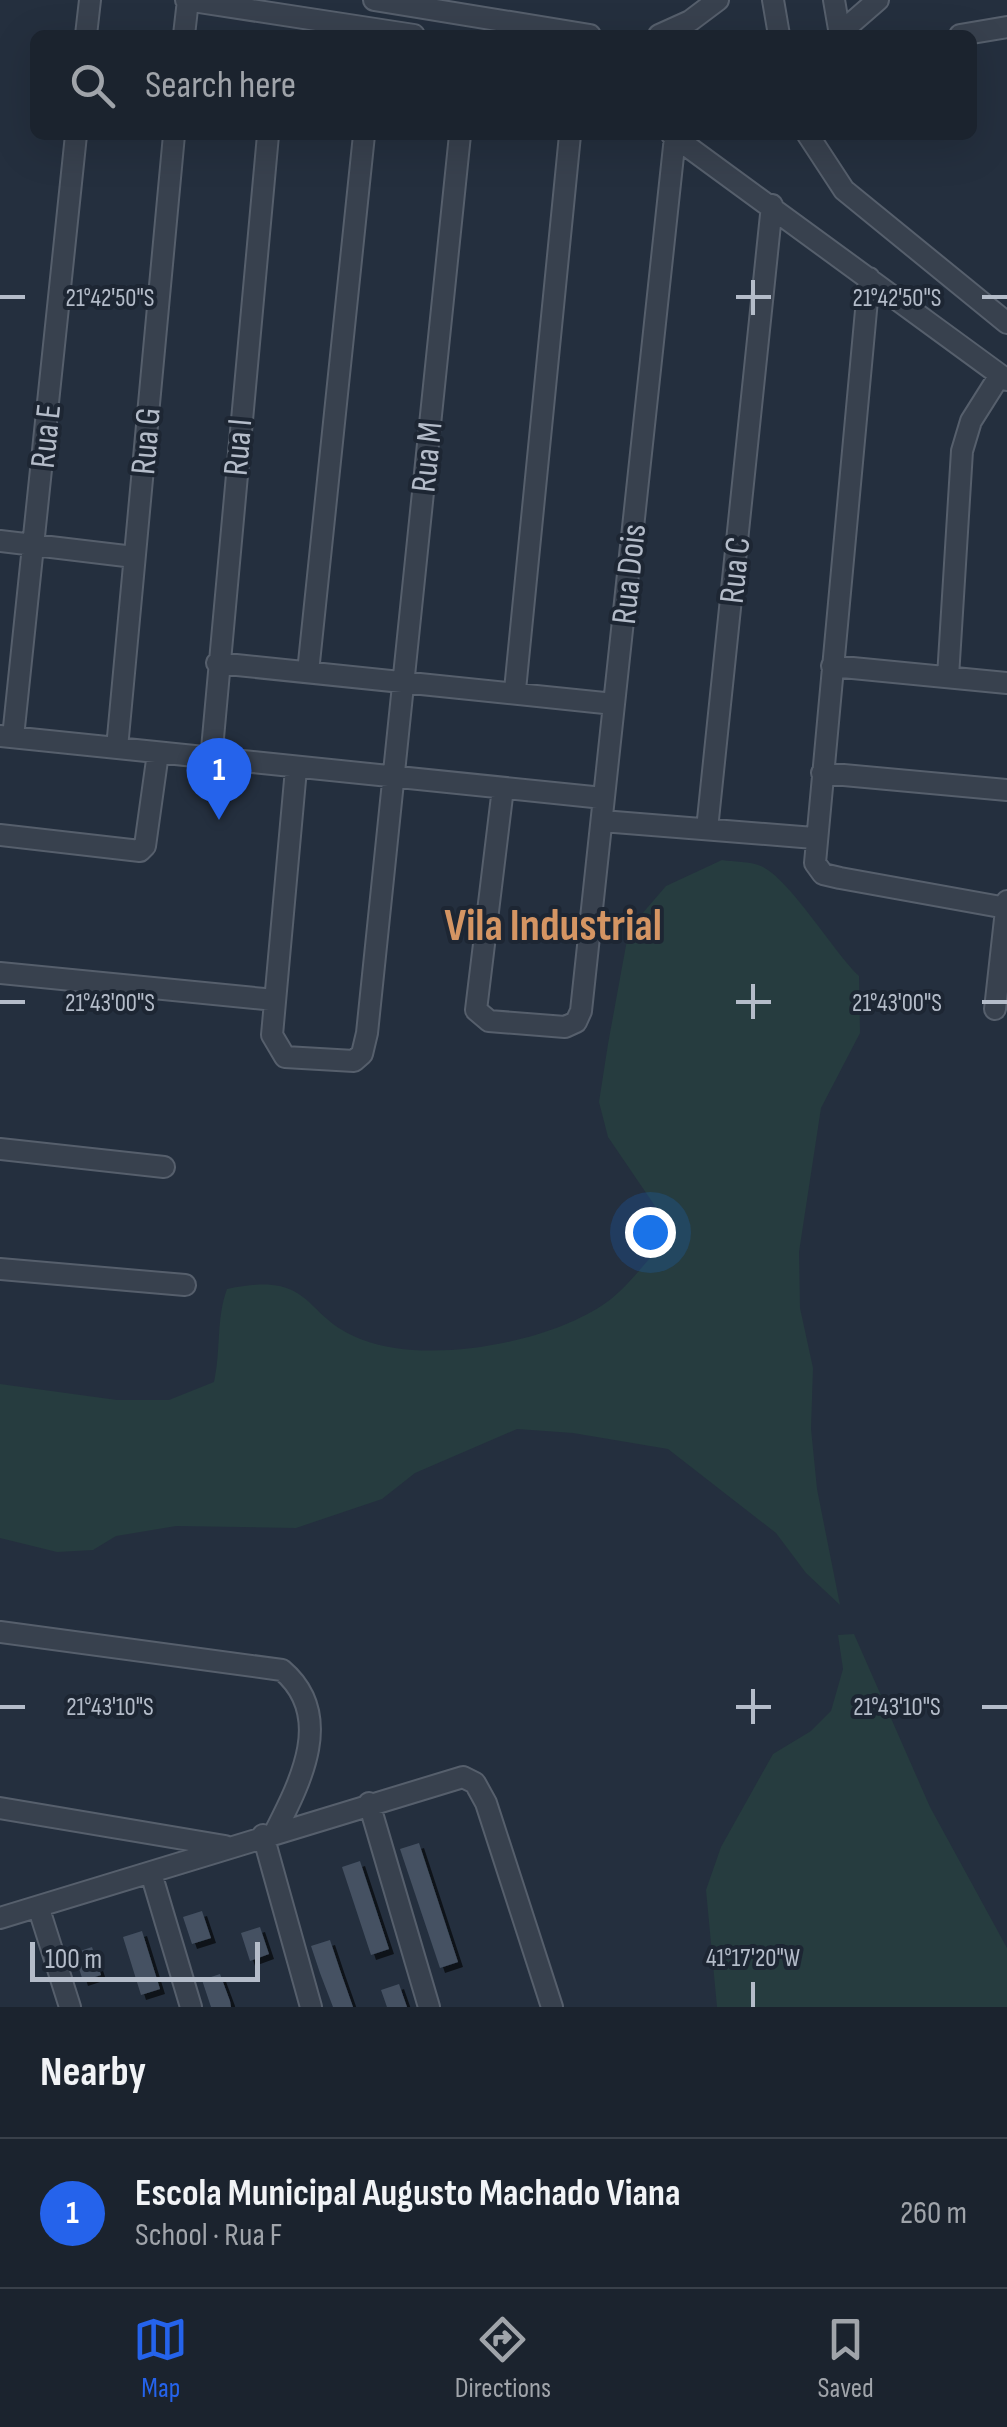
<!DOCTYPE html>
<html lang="en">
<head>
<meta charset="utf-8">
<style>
  body { margin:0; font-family:"Sofia Sans Condensed",sans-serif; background:#242b36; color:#f1f3f6 }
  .scale { position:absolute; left:30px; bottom:25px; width:230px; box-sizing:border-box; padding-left:10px; border:5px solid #b4bcc9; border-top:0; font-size:28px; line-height:35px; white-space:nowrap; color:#b4bcc9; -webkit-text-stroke:8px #1d2633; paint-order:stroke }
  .you { position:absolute; left:650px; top:1232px; width:35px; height:35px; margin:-25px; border:8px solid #fff; border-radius:50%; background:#1a73e8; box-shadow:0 0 0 15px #1a73e833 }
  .badge { display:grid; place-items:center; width:65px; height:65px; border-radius:50%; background:#2563eb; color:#fff; font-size:32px; font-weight:700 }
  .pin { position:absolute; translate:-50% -82px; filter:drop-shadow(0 2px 5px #0008) }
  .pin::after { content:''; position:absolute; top:52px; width:35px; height:30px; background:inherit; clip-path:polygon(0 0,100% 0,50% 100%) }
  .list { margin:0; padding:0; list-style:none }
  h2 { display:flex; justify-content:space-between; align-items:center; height:130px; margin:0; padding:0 40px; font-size:42px }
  h2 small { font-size:32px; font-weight:400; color:#a0a4aa }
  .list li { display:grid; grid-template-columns:65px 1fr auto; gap:30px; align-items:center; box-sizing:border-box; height:150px; padding:0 40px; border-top:2px solid #39404a }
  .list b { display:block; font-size:38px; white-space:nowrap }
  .list p { margin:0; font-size:32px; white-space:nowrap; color:#a0a4aa }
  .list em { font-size:32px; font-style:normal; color:#a0a4aa }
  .icon { flex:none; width:55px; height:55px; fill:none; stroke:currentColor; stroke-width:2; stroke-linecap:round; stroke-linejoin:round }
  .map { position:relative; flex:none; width:1007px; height:2007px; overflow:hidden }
  .search { position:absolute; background:#1b232e; box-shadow:0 10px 40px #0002; left:30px; right:30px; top:30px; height:110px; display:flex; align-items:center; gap:25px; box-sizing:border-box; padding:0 35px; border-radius:15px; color:#a0a4aa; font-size:38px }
  .sheet { height:280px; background:#1b232e }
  nav { display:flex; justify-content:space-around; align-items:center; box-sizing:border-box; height:140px; border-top:2px solid #39404a; background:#1b232e; font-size:28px; color:#a0a4aa }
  nav a { display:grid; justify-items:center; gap:5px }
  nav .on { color:#2563eb }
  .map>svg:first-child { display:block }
  .green { fill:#263c3f }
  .building { fill:#455162; filter:url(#shadow) }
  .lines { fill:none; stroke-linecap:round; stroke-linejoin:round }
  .minor-casing { stroke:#565f6c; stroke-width:24 }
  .minor { stroke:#38414e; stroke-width:20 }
  .ticks { fill:none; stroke:#b4bcc9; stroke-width:4 }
  .labels { text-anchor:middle; stroke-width:8; stroke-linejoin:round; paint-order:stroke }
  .street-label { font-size:35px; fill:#b4bcc9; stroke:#1d2633 }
  .district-label { font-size:45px; font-weight:bold; fill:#d59563; stroke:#1d2633 }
  .ticks-label { font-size:25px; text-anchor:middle; fill:#b4bcc9; stroke:#1d2633; stroke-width:8; stroke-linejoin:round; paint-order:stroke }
</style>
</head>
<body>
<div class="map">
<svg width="1007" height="2007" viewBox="0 0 1007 2007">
  <defs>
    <filter id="shadow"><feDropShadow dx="5" dy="5" stdDeviation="0" flood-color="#0009"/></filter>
  </defs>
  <rect width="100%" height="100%" fill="#242f3e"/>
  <path class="green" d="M722 860C733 862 750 861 761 866 789 878 833 951 859 976L860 1033 821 1108 799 1252 800 1308 813 1368 811 1429 817 1489 840 1605 806 1573 776 1533 668 1449 573 1433 517 1429 415 1473 382 1499 296 1528 176 1526 116 1536 93 1550 57 1552 0 1538V1384L117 1400H169L214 1382C221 1351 216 1319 227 1289 317 1270 300 1317 363 1340 429 1365 550 1343 607 1302 625 1289 641 1268 655 1252L657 1209 608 1137 599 1102 608 1044 629 929 666 886Z
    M854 1634 930 1807 1007 1948V2007H717L706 1890 721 1847 773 1754 811 1731 831 1711 843 1669 838 1635Z"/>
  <path class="building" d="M419 1843 458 1962 440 1968 400 1849Z
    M360 1861 389 1949 371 1955 342 1867Z
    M202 1911 211 1938 192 1944 183 1917Z
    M260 1927 269 1954 250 1961 241 1933Z
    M142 1931 160 1989 141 1995 123 1937Z
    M330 1940 340 1970 353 2007H333L320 1973 311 1946Z
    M92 1947 101 1975 83 1981 74 1953Z
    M220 1974 230 2001 231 2007H211L202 1980Z
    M399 1984 407 2007H387L381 1990Z"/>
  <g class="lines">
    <g class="minor-casing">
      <path id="minor" d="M186 0 414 35
        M374 0 590 35
        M773 0 779 35
        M834 0 840 35
        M840 33 878 0
        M86 35 90 0
        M184 35 188 0
        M659 35 690 21 718 0
        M960 35 1007 27
        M672 135 1007 380
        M808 135 844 190 1007 323
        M869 278 815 863 823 874 840 878 1006 908
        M0 541 134 557
        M217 663 614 704
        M832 666 1007 683
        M308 672 364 135
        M948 677 962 451 971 421 1000 375
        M515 690 570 135
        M0 736 603 798
        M13 737 76 135
        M117 748 174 135
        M211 760 268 135
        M296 769 272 1035 285 1057 354 1061 362 1054 367 1033 460 135
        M822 773 1007 790
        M503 788 476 1010 489 1021 565 1027 576 1022 581 1011 675 137
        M602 821 814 838
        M707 829 772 205
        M0 835 140 851 145 846 158 753
        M0 973 275 1000
        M995 1009 1007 901
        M0 1149 164 1167
        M0 1269 185 1285
        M0 1632 282 1670C335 1715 301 1781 275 1832
        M369 1803 429 2007
        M0 1808 225 1846
        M263 1835 311 2007
        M151 1873 191 2007
        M39 1909 70 2007
        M0 1918 463 1777 475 1783 486 1803 552 2007"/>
    </g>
    <use href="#minor" class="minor"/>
  </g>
  <path class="ticks" d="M753 280V315M0 297H25M736 297H771M982 297H1007M753 984V1019M0 1002H25M736 1002H771M982 1002H1007M753 1689V1724M0 1707H25M736 1707H771M982 1707H1007M753 1982V2007"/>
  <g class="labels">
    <g class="street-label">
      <text transform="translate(45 436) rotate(-84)" y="12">Rua E</text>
      <text transform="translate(145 441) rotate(-85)" y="12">Rua G</text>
      <text transform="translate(237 447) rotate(-85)" y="12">Rua I</text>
      <text transform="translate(426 457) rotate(-84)" y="12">Rua M</text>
      <text transform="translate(734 570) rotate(-84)" y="12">Rua C</text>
      <text transform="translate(628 574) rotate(-84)" y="12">Rua Dois</text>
    </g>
    <g class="district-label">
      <text x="553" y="940">Vila Industrial</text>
    </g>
  </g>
  <g class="ticks-label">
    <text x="110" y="306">21°42'50"S</text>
    <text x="897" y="306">21°42'50"S</text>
    <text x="110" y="1011">21°43'00"S</text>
    <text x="897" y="1011">21°43'00"S</text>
    <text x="110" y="1715">21°43'10"S</text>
    <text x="897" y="1715">21°43'10"S</text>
    <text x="753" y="1966">41°17'20"W</text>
  </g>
</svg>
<div class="scale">100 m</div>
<div class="you"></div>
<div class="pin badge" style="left:219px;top:820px">1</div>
<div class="search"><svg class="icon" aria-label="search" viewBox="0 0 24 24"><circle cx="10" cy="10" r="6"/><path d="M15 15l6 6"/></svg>Search here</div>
</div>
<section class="sheet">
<h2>Nearby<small></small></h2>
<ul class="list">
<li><span class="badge">1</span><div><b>Escola Municipal Augusto Machado Viana</b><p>School · Rua F</p></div><em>260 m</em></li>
</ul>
</section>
<nav>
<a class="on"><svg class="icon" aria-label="map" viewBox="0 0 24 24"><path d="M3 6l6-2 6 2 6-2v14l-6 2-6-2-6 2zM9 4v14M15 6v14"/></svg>Map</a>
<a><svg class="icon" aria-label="directions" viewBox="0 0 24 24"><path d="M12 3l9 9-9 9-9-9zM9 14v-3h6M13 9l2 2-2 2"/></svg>Directions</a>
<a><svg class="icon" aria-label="saved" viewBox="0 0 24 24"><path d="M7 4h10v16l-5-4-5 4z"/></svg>Saved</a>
</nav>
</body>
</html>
